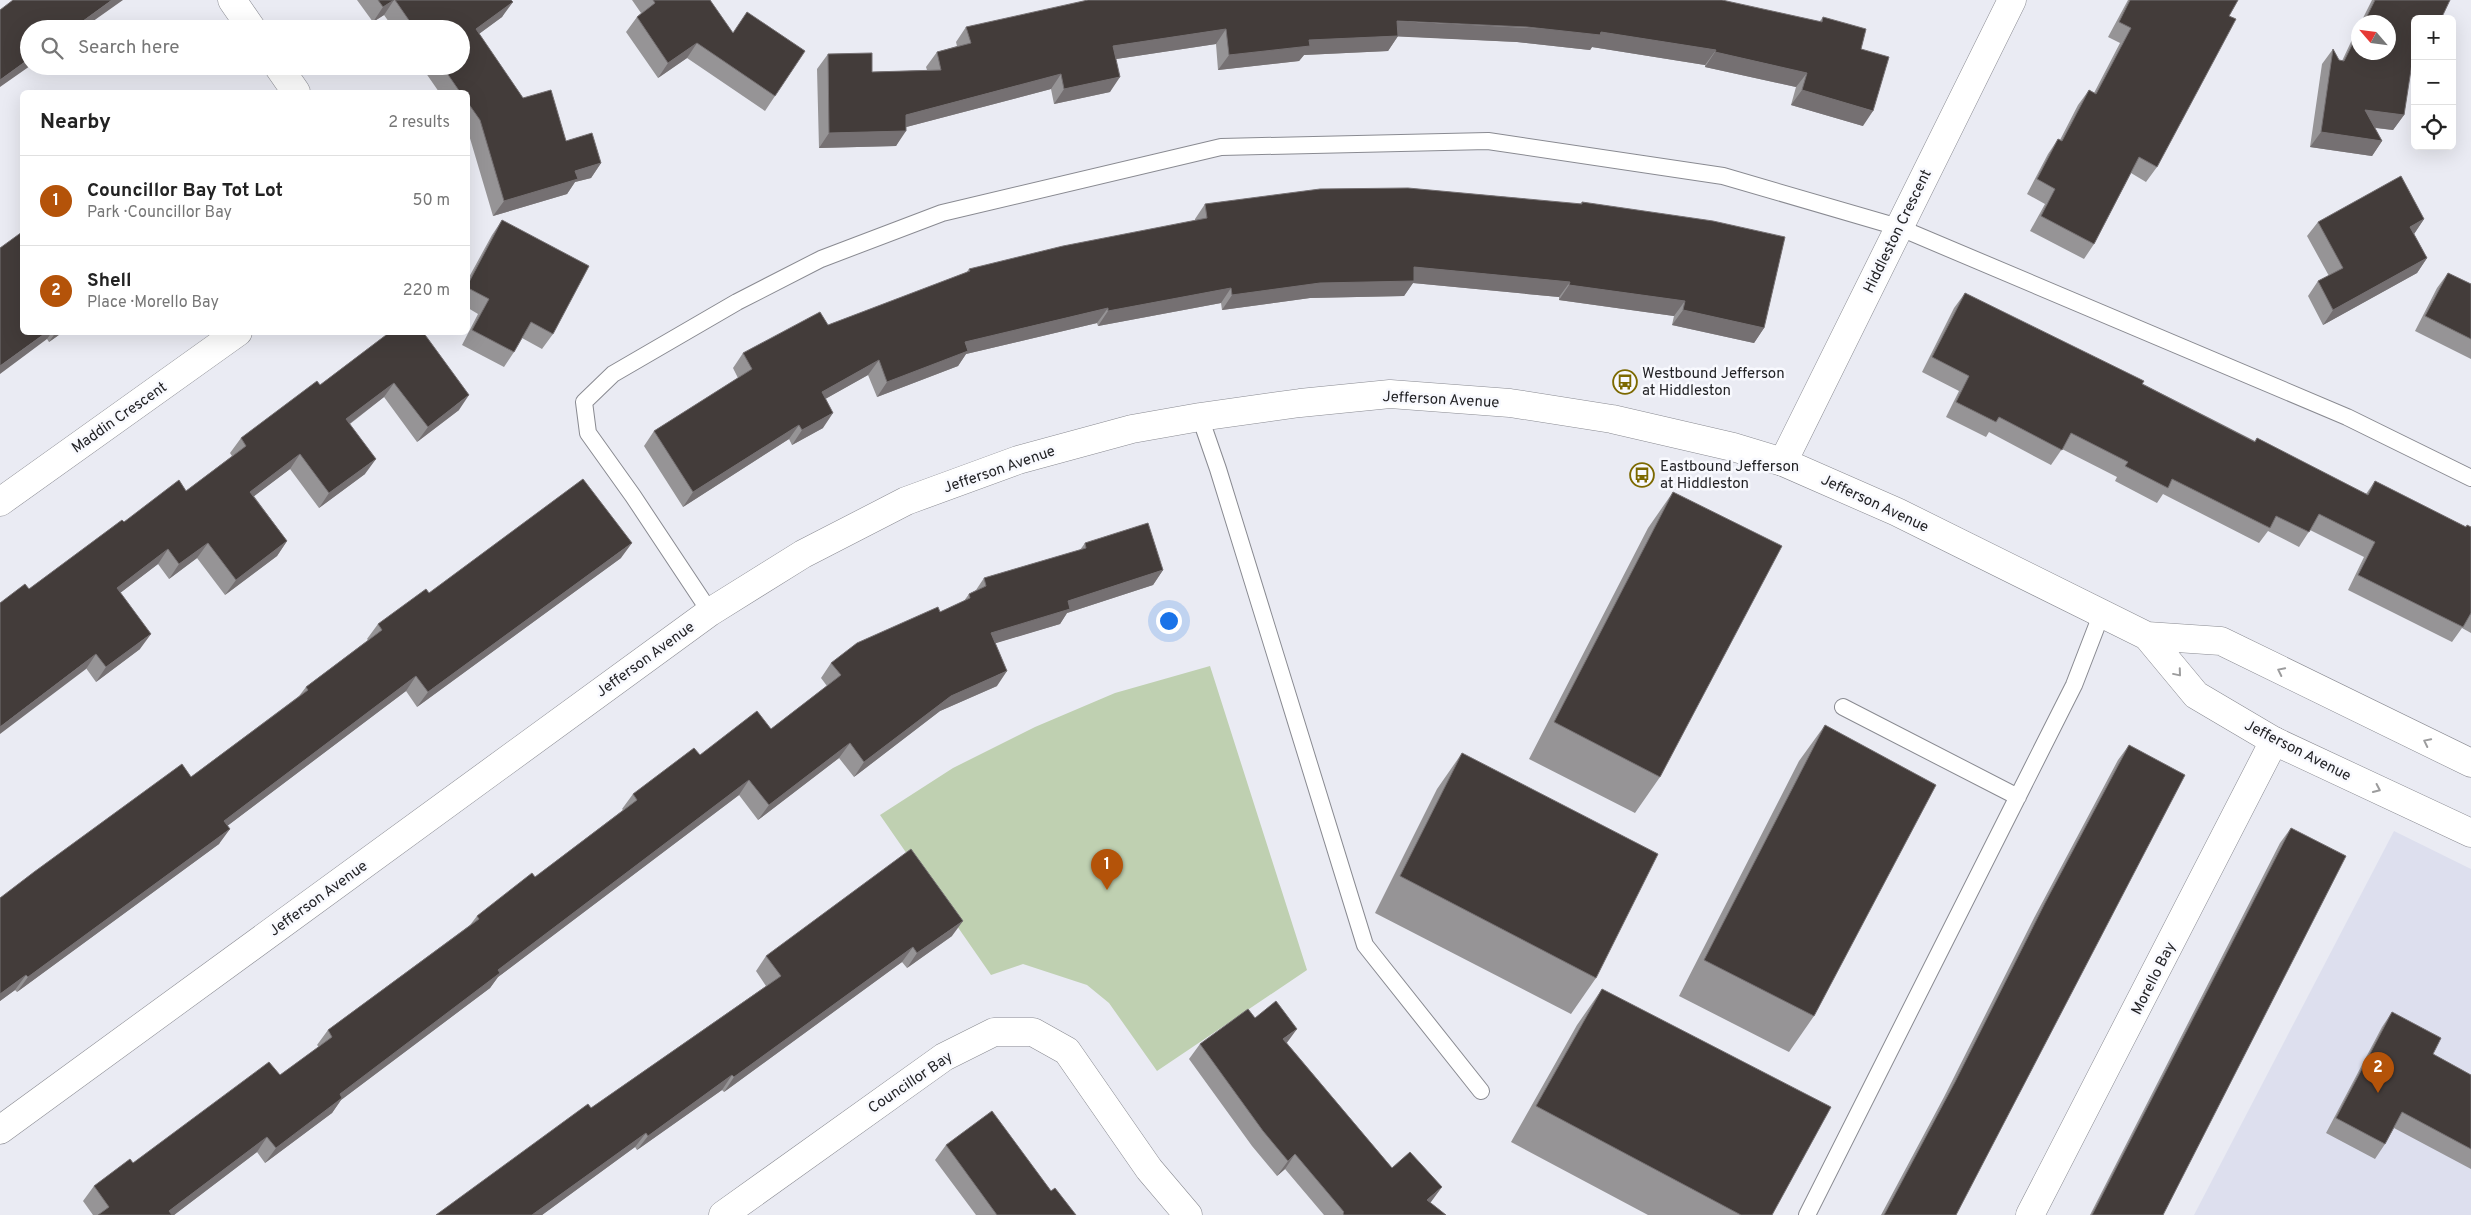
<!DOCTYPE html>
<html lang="en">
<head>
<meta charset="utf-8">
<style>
  body { margin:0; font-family:Overpass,sans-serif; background:#f2f2f2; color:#222 }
  .controls { position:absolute; right:15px; top:15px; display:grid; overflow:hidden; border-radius:8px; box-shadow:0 5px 20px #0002 }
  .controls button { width:45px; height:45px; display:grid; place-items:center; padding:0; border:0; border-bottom:1px solid #e0e0e0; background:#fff; color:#222; font:25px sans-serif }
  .compass { position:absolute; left:2351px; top:15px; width:45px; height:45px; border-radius:50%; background:#fff; box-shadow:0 5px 20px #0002; rotate:298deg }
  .you { position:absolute; left:1168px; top:620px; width:18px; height:18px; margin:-12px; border:4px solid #fff; border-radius:50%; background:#1a73e8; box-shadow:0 0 0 8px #1a73e833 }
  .badge { display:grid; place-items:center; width:32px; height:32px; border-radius:50%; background:#b45309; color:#fff; font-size:16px; font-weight:700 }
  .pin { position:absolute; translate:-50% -41px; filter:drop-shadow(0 1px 2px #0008) }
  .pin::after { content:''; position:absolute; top:26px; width:18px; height:15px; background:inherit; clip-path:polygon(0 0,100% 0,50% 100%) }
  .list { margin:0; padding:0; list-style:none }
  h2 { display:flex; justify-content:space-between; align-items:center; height:65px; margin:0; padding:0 20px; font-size:21px }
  h2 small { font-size:16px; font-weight:400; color:#767676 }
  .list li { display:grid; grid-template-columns:32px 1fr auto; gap:15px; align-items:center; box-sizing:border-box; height:90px; padding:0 20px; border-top:1px solid #e0e0e0 }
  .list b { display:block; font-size:19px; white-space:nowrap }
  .list p { margin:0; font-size:16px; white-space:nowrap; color:#767676 }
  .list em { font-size:16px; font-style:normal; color:#767676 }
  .icon { flex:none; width:28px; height:28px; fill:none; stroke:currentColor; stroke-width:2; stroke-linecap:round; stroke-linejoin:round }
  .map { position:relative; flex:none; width:2471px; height:1215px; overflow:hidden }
  .search { position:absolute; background:#fff; box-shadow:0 5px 20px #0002; left:20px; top:20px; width:450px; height:55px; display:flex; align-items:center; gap:12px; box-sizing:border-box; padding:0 18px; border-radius:28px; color:#767676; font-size:19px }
  .panel { position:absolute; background:#fff; box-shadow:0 5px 20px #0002; left:20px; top:90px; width:450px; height:245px; border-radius:8px }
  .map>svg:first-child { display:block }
  .built { fill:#dddfee }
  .green { fill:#bfd0b1 }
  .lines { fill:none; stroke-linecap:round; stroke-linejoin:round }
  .lane-casing { stroke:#898a91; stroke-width:18 }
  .street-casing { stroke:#898a91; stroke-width:29 }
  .secondary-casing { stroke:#898a91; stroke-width:29 }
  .lane { stroke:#fff; stroke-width:16 }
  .street { stroke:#fff; stroke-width:28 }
  .secondary { stroke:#fff; stroke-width:28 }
  .wall { fill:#969496 }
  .shaded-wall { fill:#757072 }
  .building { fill:#433c3a; stroke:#757072 }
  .oneway { stroke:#9c9c9d }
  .labels { text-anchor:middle; stroke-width:5; stroke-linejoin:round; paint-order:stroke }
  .street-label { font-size:15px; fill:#232326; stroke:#f8f9fe }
  .poi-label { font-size:15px; fill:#232326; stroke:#f8f9fe; text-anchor:start }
</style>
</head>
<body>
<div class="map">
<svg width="2471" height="1215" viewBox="0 0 2471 1215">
  <rect width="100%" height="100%" fill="#eaebf3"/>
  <path class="built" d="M2394 831 2471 869V1215H2194Z"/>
  <path class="green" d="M1210 666 1307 970 1157 1071 1109 1003 1087 985 1023 964 991 975 880 815 953 768 1035 727 1115 693Z"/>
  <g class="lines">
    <g class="lane-casing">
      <path id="lane" d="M1200 417 1218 469 1365 945 1481 1091
        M710 612 633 496 588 433 584 402 613 374 737 302 821 259 942 213 1221 147 1488 141 1723 176 1898 227 2347 417 2471 478
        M1843 707 2018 797
        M1807 1215 2074 685 2101 615"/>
    </g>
    <g class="street-casing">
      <path id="street" d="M232 0 252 29
        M278 66 296 92
        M1783 462 2012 0
        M0 502 238 332
        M723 1215 944 1057 994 1032H1033L1067 1051 1149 1169 1188 1215
        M2030 1215 2274 741"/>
    </g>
    <g class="secondary-casing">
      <path id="secondary" d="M2147 636 2196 695 2274 741 2471 833
        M0 1130 710 612 803 554 906 501 1018 460 1132 429 1200 417 1300 403 1390 394 1510 403 1612 419 1733 447 1783 462 1897 512 2147 636 2221 641 2471 763"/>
    </g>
    <use href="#lane" class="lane"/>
    <use href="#street" class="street"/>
    <use href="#secondary" class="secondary"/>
  </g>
  <path class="wall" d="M357 0H511L502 17 479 34 523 98 566 141 601 163 591 178 575 182 567 194 493 216 469 135 468 133V92H439L421 66H461V29H394L384 15 373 22Z
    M632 0H710L775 96 765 111 687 58 658 78 626 32 637 17 641 13Z
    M2128 0H2238L2229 16 2157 167 2146 182 2131 173 2094 244 2084 259 2030 231 2045 204 2027 194 2048 154 2058 139 2060 140 2078 105 2089 90 2094 93 2120 43 2108 37Z
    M2372 0H2450L2415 19V63L2412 61 2404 115 2393 130 2375 128 2382 141 2372 156 2310 147 2322 64 2333 49 2339 60 2342 61 2358 27V52L2388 22H2361Z
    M1823 17 1861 49 1863 126 1791 105 1796 87 1705 67V65L1592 47 1590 50 1517 42 1398 36 1388 51 1304 55 1299 61 1218 70 1216 44 1116 59 1110 92 1054 104 1051 89 906 127 896 146 819 148 817 69 828 54 872 72 927 70 926 67 937 52 957 46 956 42 966 27 1820 21Z
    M1582 202 1764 328 1754 343 1672 325 1674 316 1559 300V297L1413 283 1404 296 1310 298 1222 310 1221 303 1098 326 1097 323 966 354 958 366 877 397 868 375 825 399 823 428 792 445 789 439 683 507 644 446 654 431 738 378 733 368 743 353 828 325 966 273 969 269 1195 221V219L1205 204H1580Z
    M2424 219 2414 234 2427 258 2417 273 2323 325 2308 296 2318 281 2329 276 2307 236 2318 222Z
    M502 220 553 334 542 349 522 338 514 352 504 367 462 345 478 314 468 308V279L492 235Z
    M2448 273 2471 284V359L2415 331 2437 288Z
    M1965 293 2255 441 2257 438 2366 494 2375 481 2466 527H2471V633L2462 628 2452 642 2348 590 2364 557 2310 530 2299 547 2268 531 2259 543 2163 494 2157 503 2115 481 2117 477 2062 449 2051 465 1989 432 1986 437 1946 417 1959 391 1922 372 1954 308Z
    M22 332H63L49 342 47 339Z
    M390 332 459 410 417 442 384 397 350 424 365 474 319 508 290 469 254 496 287 541 277 556 225 595 197 558 169 579 158 564 120 593 140 649 96 682 29 589 124 522 186 491 232 456 230 453 241 438 320 385Z
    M1673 492 1660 777 1635 813 1529 759 1648 528Z
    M1085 543 1163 570 1153 585 1067 613 1060 624 995 643 997 686 940 711 854 777 839 758 758 820 739 795 498 977 490 988 341 1100 332 1113 265 1163 257 1152 174 1215H93L83 1201 94 1186 133 1163 280 1075 319 1047 317 1045 328 1030 470 925 477 916 535 877 623 810 622 809 633 794 700 755 771 729 827 686 821 678 831 663 964 601 969 594 976 590 984 578 1080 550Z
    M621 558 417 707 406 691 227 826 219 844 17 992 15 990 0 1001V898L191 777 299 696 306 687 368 640 367 639 378 624 429 593Z
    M1825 725 1814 1016 1789 1052 1679 996 1799 761Z
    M2129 745 1956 1215H1881L1944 1097 2034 918 2118 760Z
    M1462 753 1596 978 1571 1014 1375 913 1437 789Z
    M2291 828 2163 1215H2090L2280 843Z
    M952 936 907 968 902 962 724 1092 722 1090 637 1150 635 1147 542 1215H436L591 1108 766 986 756 971 766 956Z
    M1602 989 1772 1215H1648L1511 1142 1577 1025Z
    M2392 1012 2433 1054 2471 1075V1169L2394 1128 2385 1144 2375 1159 2326 1133 2382 1027Z
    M1287 1043 1392 1168 1431 1203 1446 1215H1324L1285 1169 1277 1176 1252 1146 1189 1059 1200 1044Z
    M946 1145 1051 1191 1076 1215H976L935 1160Z"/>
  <path class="shaded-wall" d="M112 0H123L82 29H72Z
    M394 0 384 15 373 22 383 7Z
    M513 2 502 17 465 44 476 29Z
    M1397 21 1601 32 1716 50 1705 65 1592 47 1590 50 1517 42 1387 36Z
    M1226 29 1216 44 1103 61 1113 46Z
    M1398 36 1388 51 1304 55 1299 61 1218 70 1229 55 1309 40Z
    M697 43 687 58 658 78 668 63Z
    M1715 52 1807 73 1796 87 1705 67Z
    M29 59V66H30L0 87V80Z
    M1061 74 1051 89 895 130 906 115Z
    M1120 77 1110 92 1054 104 1064 89Z
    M1802 90 1873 111 1863 126 1791 105Z
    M2365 110 2404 115 2393 130 2355 125Z
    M906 131 896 146 819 148 829 133Z
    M2321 132 2382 141 2372 156 2310 147Z
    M601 163 591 178 575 182 567 194 493 216 504 201 575 171Z
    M2424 219 2414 234 2410 227Z
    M2427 258 2417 273 2323 325 2333 310Z
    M1414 267 1570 282 1559 297 1413 283 1404 296 1310 298 1222 310 1232 295Z
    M1569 285 1685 301 1674 316 1559 300Z
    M1231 288 1221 303 1098 326 1108 311Z
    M1108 308 1097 323 966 354 958 366 877 397 887 382 965 342Z
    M1683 310 1764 328 1754 343 1672 325Z
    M47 332H52L47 339 0 374V366Z
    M56 332H63L49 342Z
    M879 360 868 375 811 407 822 392Z
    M394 383 384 397 336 434 346 419Z
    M469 395 459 410 417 442 428 427Z
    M833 413 823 428 792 445 802 430Z
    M799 425 789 439 683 507 693 492Z
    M300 454 290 469 240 507 250 492Z
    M376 459 365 474 319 508 329 493Z
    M287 541 277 556 225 595 236 580Z
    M208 543 197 558 169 579 179 564Z
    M632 543 621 558 417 707 428 692Z
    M168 549 158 564 107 603 117 588Z
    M1163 570 1153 585 1067 613 1060 624 980 648 991 633 1068 601Z
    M151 634 140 649 96 682 106 667Z
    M96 654 86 669 0 734V727Z
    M1007 671 997 686 940 711 854 777 864 762 951 696Z
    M416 676 406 691 214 836 224 821Z
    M850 743 839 758 758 820 769 805Z
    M749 780 739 795 498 977 490 988 341 1100 332 1113 265 1163 276 1148 340 1094 498 970Z
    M230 829 219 844 17 992 28 977Z
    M963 921 952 936 907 968 917 953Z
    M913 947 902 962 724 1092 734 1077Z
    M26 975 15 990 0 1001V994Z
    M1297 1029 1286 1044 1283 1039Z
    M732 1075 722 1090 637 1150 648 1136Z
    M646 1133 635 1147 542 1215H532Z
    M267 1137 257 1152 174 1215H166L169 1211Z
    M1295 1154 1285 1169 1277 1176 1288 1161Z
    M1442 1187 1431 1202 1417 1215 1427 1200Z"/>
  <path class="building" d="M13 0H112L72 29H29V59L0 80V10Z
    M378 0H394L383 7Z
    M395 0H511L513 2 476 29 523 98 551 90 566 141 592 133 601 163 575 171 578 179 504 201 480 120 468 103V92H460L442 66H461V29H415Z
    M653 0H710L733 33 747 12 805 51 775 96 697 43 668 63 637 17 655 3Z
    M1088 0H1722L1822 22 1823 17 1866 29 1861 49 1889 57 1873 111 1802 90 1807 73 1715 52 1716 50 1601 32 1600 35 1527 27 1397 21 1398 36 1309 40 1310 46 1229 55 1226 29 1113 46 1120 77 1064 89 1061 74 906 115V131L829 133 828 54 872 53V72L941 70 937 52 971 43 966 27Z
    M2130 0H2238L2229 16 2236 19 2157 167 2139 157 2094 244 2041 216 2055 189 2037 179 2058 139 2062 141 2089 90 2096 94 2131 28 2119 22Z
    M2375 0H2450L2441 19H2415V44L2404 115 2365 110 2382 141 2321 132 2333 49 2339 60 2344 61 2358 33V52H2388V22H2364Z
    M2401 176 2424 219 2410 227 2427 258 2333 310 2318 281 2343 268 2318 222Z
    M1408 188 1582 204V202L1713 221 1785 237 1764 328 1683 310 1685 301 1569 285 1570 282 1414 267V281L1320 283 1232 295 1231 288 1108 311V308L965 342 968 351 887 382 879 360 822 392 833 413 802 430 799 425 693 492 654 431 752 369 743 353 820 312 828 325 970 271 969 269 1063 246 1207 218 1205 204 1320 189Z
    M502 220 589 266 553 334 531 322 514 352 472 330 489 299 468 288V284Z
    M22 232V332H47L0 366V248Z
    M2448 273 2471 284V339L2425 316Z
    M1965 293 2144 381 2142 384 2255 442 2257 438 2368 495 2375 481 2466 527 2467 525 2471 527V613L2463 627 2358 575 2375 542 2319 514 2309 532 2276 516 2270 528 2172 479 2168 488 2125 466 2128 462 2071 433 2062 450 1999 417 1996 422 1956 402 1969 376 1932 357Z
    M390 332H423L469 395 428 427 394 383 346 419 376 459 329 493 300 454 250 492 287 541 236 580 208 543 179 564 168 549 117 588 151 634 106 667 96 654 0 727V603L25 584 29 589 122 520 124 522 179 480 186 491 246 446 241 438 317 381 320 385Z
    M583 479 632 543 428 692 416 676 224 821 230 829 28 977 26 975 0 994V898L34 872 182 764 191 777 308 690 306 687 382 630 378 624 426 589 429 593Z
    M1673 492 1782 546 1660 777 1554 722Z
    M1148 523 1163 570 1068 601 1070 609 991 633 1007 671 951 696 864 762 850 743 769 805 749 780 498 970 500 973 340 1094 342 1098 276 1148 267 1137 169 1211 172 1215H98L109 1207 94 1186 130 1159 133 1163 269 1062 280 1075 332 1037 328 1030 479 919 477 916 532 873 535 877 637 800 633 794 694 748 700 755 757 711 771 729 841 675 831 663 857 643 938 607 940 612 970 598 969 594 986 586 984 578 1086 548 1085 543Z
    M1825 725 1936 785 1814 1016 1704 960Z
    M2129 745 2185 775 1956 1215H1884L1955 1082 2045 903Z
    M1462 753 1658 854 1596 978 1400 876Z
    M2291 828 2346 856 2163 1215H2092Z
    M911 849 963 921 917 953 913 947 734 1077 732 1075 648 1136 646 1133 532 1215H436L588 1104 591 1108 781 976 766 956Z
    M1602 989 1831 1107 1772 1215H1741L1536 1106Z
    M1276 1001 1297 1029 1283 1039 1392 1168 1410 1152 1442 1187 1427 1200 1446 1215H1344L1343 1213 1344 1212 1295 1154 1288 1161 1263 1131 1200 1044 1248 1009 1255 1018Z
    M2392 1012 2441 1038 2433 1054 2471 1075V1149L2402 1112 2385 1144 2336 1118Z
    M992 1111 1051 1191 1055 1188 1076 1215H997L946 1145Z"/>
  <defs><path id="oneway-chevron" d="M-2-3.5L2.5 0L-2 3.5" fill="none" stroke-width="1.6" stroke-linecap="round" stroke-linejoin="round" transform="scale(1.25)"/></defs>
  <g class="oneway">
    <use href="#oneway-chevron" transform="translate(2281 671) rotate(-154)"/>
    <use href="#oneway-chevron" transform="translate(2178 673) rotate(50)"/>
    <use href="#oneway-chevron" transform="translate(2427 742) rotate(-154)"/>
    <use href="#oneway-chevron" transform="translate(2377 789) rotate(25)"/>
  </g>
  <defs>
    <g id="bus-ring" transform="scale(1.25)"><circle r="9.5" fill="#f8f9fe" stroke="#7c6900" stroke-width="1.5"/><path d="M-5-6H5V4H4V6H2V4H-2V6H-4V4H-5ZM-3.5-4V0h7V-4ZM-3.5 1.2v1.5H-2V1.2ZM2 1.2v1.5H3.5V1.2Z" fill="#7c6900"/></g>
  </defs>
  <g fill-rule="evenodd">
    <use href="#bus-ring" x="1625" y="382"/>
    <use href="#bus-ring" x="1642" y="475"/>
  </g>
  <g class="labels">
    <g class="street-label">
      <text transform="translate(1897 231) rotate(-64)" y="5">Hiddleston Crescent</text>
      <text transform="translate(1441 399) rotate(3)" y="5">Jefferson Avenue</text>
      <text transform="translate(119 417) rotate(-35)" y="5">Maddin Crescent</text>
      <text transform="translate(999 469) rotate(-19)" y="5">Jefferson Avenue</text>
      <text transform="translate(1875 503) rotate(25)" y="5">Jefferson Avenue</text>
      <text transform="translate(645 659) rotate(-36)" y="5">Jefferson Avenue</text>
      <text transform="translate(2298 750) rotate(27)" y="5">Jefferson Avenue</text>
      <text transform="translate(318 898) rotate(-36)" y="5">Jefferson Avenue</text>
      <text transform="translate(2153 978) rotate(-63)" y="5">Morello Bay</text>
      <text transform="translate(910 1082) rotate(-34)" y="5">Councillor Bay</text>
    </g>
    <g class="poi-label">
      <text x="1642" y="378">Westbound Jefferson<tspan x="1642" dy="17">at Hiddleston</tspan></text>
      <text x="1660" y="471">Eastbound Jefferson<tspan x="1660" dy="17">at Hiddleston</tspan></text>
    </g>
  </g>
</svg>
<div class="controls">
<button>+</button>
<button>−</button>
<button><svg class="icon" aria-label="locate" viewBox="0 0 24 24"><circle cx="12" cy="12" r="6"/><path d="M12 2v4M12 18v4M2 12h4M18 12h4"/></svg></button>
</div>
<svg class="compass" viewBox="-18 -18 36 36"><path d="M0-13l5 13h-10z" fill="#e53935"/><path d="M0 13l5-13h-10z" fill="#767676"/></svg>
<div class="you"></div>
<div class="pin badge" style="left:1107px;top:890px">1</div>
<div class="pin badge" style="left:2378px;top:1093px">2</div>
<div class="search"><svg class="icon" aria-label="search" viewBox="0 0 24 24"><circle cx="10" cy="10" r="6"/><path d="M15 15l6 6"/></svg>Search here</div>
<section class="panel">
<h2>Nearby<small>2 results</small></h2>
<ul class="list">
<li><span class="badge">1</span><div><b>Councillor Bay Tot Lot</b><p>Park · Councillor Bay</p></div><em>50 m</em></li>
<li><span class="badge">2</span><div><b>Shell</b><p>Place · Morello Bay</p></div><em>220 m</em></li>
</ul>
</section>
</div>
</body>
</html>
